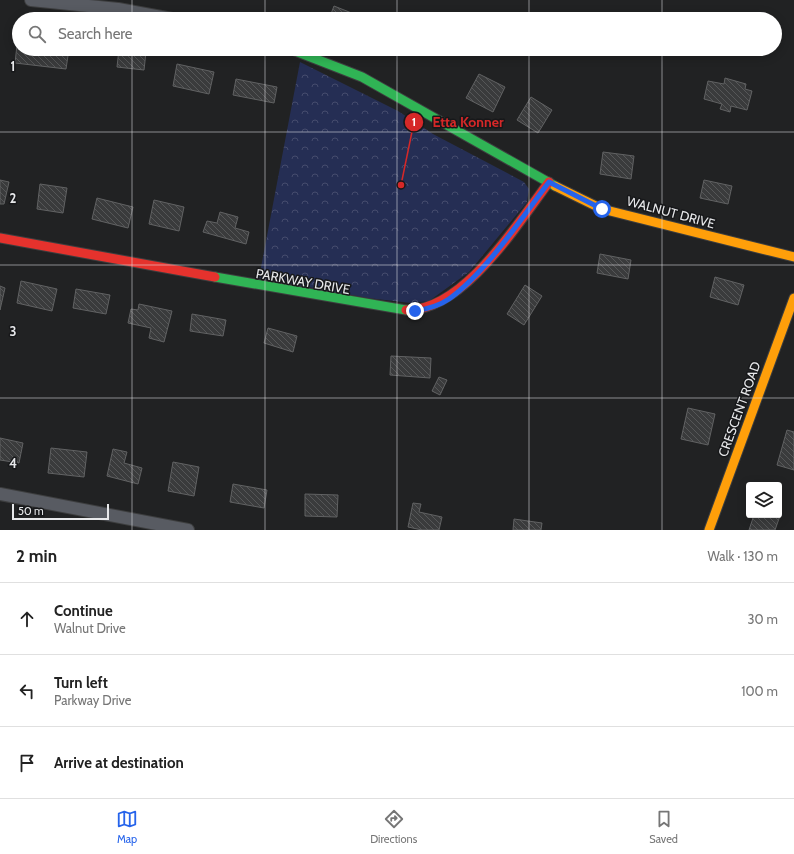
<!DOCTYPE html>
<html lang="en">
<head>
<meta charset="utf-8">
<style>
  body { margin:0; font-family:Cabin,sans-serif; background:#f2f2f2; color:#222 }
  .controls { position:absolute; right:12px; bottom:12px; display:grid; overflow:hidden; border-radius:4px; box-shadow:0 2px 10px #0003 }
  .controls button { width:36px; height:36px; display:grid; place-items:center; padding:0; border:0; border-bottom:1px solid #e0e0e0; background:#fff; color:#222; font:20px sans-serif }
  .scale { position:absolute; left:12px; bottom:10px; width:97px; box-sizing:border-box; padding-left:4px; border:2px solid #e7e8ea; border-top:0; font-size:11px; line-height:14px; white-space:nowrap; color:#e7e8ea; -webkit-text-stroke:3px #17181a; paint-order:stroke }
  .stop { position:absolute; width:12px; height:12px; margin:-9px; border:3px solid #2563eb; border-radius:50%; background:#fff }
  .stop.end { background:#2563eb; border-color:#fff; box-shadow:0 1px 4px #0008 }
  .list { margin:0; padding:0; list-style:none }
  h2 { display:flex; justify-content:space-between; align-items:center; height:52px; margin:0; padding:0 16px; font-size:17px }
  h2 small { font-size:13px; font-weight:400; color:#767676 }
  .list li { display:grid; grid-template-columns:26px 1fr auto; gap:12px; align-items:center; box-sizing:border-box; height:72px; padding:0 16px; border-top:1px solid #e0e0e0 }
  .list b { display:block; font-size:15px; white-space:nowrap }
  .list p { margin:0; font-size:13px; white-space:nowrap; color:#767676 }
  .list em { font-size:13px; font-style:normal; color:#767676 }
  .icon { flex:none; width:22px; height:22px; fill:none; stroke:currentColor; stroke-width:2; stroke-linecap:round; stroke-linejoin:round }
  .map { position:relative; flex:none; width:794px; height:530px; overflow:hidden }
  .search { position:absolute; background:#fff; box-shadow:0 2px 10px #0003; left:12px; right:12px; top:12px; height:44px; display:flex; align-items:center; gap:10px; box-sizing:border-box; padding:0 14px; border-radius:22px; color:#767676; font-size:15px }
  .sheet { height:268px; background:#fff }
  nav { display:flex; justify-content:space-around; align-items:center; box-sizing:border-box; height:56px; border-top:1px solid #e0e0e0; background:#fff; font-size:11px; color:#767676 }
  nav a { display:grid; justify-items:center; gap:2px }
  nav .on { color:#2563eb }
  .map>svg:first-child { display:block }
  .park { fill:url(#park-crowns) }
  .building { fill:url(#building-back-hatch); stroke:#616263 }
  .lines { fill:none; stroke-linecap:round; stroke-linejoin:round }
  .street-casing { stroke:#3d3e3f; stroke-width:14 }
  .fast-casing { stroke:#3d3e3f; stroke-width:11 }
  .slow-casing { stroke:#3d3e3f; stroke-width:11 }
  .jam-casing { stroke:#3d3e3f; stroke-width:11 }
  .street { stroke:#585b62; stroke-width:12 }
  .fast { stroke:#30b455; stroke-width:9 }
  .slow { stroke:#ff9f0a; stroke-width:9 }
  .jam { stroke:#e5322d; stroke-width:9 }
  .route { stroke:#2563eb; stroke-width:5 }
  .grid { fill:none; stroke:#e7e8ea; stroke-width:1; stroke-opacity:0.55 }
  .labels { text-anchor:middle; stroke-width:3; stroke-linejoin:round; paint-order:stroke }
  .street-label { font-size:13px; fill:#e7e8ea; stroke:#17181a }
  .grid-label { font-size:13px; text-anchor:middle; font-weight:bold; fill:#e7e8ea; stroke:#17181a; stroke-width:3; stroke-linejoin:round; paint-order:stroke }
  .leader { fill:none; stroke:#d62828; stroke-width:1.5 }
  .callout-dot { fill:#d62828; stroke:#17181a; stroke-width:1.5 }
  .mark-label { font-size:12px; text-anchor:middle; font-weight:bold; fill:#fff }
  .callout-label { font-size:14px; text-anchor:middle; font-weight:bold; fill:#d62828; stroke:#17181a; stroke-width:3; stroke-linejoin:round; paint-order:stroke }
</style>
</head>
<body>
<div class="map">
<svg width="794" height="530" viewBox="0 0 794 530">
  <defs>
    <pattern id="park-crowns" width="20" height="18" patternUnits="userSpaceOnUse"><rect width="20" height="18" fill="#252e54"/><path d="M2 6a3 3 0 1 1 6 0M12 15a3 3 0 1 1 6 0" fill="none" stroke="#454c6d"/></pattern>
    <pattern id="building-back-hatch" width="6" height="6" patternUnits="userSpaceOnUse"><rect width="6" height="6" fill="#3a3b3c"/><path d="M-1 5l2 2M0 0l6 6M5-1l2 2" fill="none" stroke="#565758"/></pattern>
  </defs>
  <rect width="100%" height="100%" fill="#212223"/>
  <path class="park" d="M300 62 398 111 433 134 524 182 529 189 527 202 469 272 429 301 411 303 368 298 259 278Z"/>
  <path class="building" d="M334 6 367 19H329Z
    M18 36 19 49H69L66 69 15 63Z
    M119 49 146 52 144 70 117 67Z
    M177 64 214 72 209 94 173 86Z
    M479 74 505 87 493 112 466 98Z
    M725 78 746 84 745 89 752 91 747 110 731 106 730 112 720 109 722 104 704 99 708 81 724 84Z
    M236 79 277 87 274 103 233 95Z
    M531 97 552 110 538 133 517 120Z
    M603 152 634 156 631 179 600 174Z
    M0 180 9 182 4 204H0Z
    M704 180 732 186 728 204 700 198Z
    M40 184 67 188 63 213 37 209Z
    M97 198 133 207 128 228 92 219Z
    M154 200 184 207 179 231 149 224Z
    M220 212 238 217 235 228 249 232 246 244 203 232 207 221 217 223Z
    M600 254 631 260 628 279 597 273Z
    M715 277 744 285 738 305 710 297Z
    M21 281 57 289 52 311 17 303Z
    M525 285 542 296 524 325 507 314Z
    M0 286 5 288 0 310Z
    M76 289 110 295 106 314 73 308Z
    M139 304 172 311 164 342 149 338 151 328 128 323 131 309 138 310Z
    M192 314 226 320 223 336 190 331Z
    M268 328 297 336 293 352 264 343Z
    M391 356 431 358 430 378 390 375Z
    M439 377 447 380 440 395 432 391Z
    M688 408 715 414 708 445 681 439Z
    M787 430 794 432V470L777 465Z
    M0 438 23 443 19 463 0 460Z
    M51 448 87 452 84 477 48 473Z
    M113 449 127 452 124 463 142 468 138 484 107 476Z
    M173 462 199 467 194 496 168 491Z
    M233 484 267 490 264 508 230 502Z
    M305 494 338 495 337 517 305 516Z
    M413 503 421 504 419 512 442 517 439 530H422L408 527Z
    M779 512 781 513 775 530H749L754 515H779Z
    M514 519 542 523 541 530H513Z"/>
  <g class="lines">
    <g class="street-casing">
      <path id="street" d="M31 0 118 9 172 19
        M0 494 188 530"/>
    </g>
    <g class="fast-casing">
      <path id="fast" d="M290 49 362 77 555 186
        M215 277 406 310"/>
    </g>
    <g class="slow-casing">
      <path id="slow" d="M555 186 602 209 794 257
        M709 530 794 298"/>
    </g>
    <g class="jam-casing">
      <path id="jam" d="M0 238 215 277
        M406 310C463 312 518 223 549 182"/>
    </g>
    <use href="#street" class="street"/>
    <use href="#fast" class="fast"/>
    <use href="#slow" class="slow"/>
    <use href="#jam" class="jam"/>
  </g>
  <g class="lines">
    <path class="route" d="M415 311C427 309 439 306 449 299 486 272 521 219 549 182L602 209"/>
  </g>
  <path class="grid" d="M132 0V19M265 0V19M397 0V19M529 0V19M662 0V19M132 49V530M265 49V530M397 49V530M529 49V530M662 49V530M0 132H794M0 265H794M0 398H794"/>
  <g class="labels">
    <g class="street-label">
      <text transform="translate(671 212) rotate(15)" y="5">WALNUT DRIVE</text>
      <text transform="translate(303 281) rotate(10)" y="5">PARKWAY DRIVE</text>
      <text transform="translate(739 409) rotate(-70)" y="5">CRESCENT ROAD</text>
    </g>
  </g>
  <g class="grid-label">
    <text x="13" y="71">1</text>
    <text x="13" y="203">2</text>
    <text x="13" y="336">3</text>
    <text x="13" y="468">4</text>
  </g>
  <path class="leader" d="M401 185L414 122"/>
  <g class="callout-dot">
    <circle cx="401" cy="185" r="4"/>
    <circle cx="414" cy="122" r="10"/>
  </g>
  <g class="mark-label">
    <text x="414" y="126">1</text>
  </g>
  <g class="callout-label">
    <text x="468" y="127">Etta Konner</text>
  </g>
</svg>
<div class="controls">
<button><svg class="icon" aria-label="layers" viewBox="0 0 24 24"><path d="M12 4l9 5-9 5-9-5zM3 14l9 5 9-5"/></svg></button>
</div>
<div class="scale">50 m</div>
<div class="stop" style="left:602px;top:209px"></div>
<div class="stop end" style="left:415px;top:311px"></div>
<div class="search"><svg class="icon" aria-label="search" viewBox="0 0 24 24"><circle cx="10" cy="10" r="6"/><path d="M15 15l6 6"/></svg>Search here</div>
</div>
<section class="sheet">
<h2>2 min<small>Walk · 130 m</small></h2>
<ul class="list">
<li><svg class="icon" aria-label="ahead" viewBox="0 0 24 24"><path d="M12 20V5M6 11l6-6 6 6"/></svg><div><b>Continue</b><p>Walnut Drive</p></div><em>30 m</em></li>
<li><svg class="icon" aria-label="left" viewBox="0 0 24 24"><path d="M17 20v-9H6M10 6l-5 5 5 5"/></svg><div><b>Turn left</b><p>Parkway Drive</p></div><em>100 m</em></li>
<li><svg class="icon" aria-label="arrive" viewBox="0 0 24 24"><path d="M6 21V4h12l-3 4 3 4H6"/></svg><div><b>Arrive at destination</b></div></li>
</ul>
</section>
<nav>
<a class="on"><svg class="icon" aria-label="map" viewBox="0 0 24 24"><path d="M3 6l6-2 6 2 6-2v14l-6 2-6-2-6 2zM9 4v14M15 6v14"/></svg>Map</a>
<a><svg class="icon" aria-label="directions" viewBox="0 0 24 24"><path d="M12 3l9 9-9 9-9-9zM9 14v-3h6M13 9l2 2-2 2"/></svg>Directions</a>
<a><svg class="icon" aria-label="saved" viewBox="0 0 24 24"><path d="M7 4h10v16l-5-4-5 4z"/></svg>Saved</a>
</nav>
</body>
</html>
